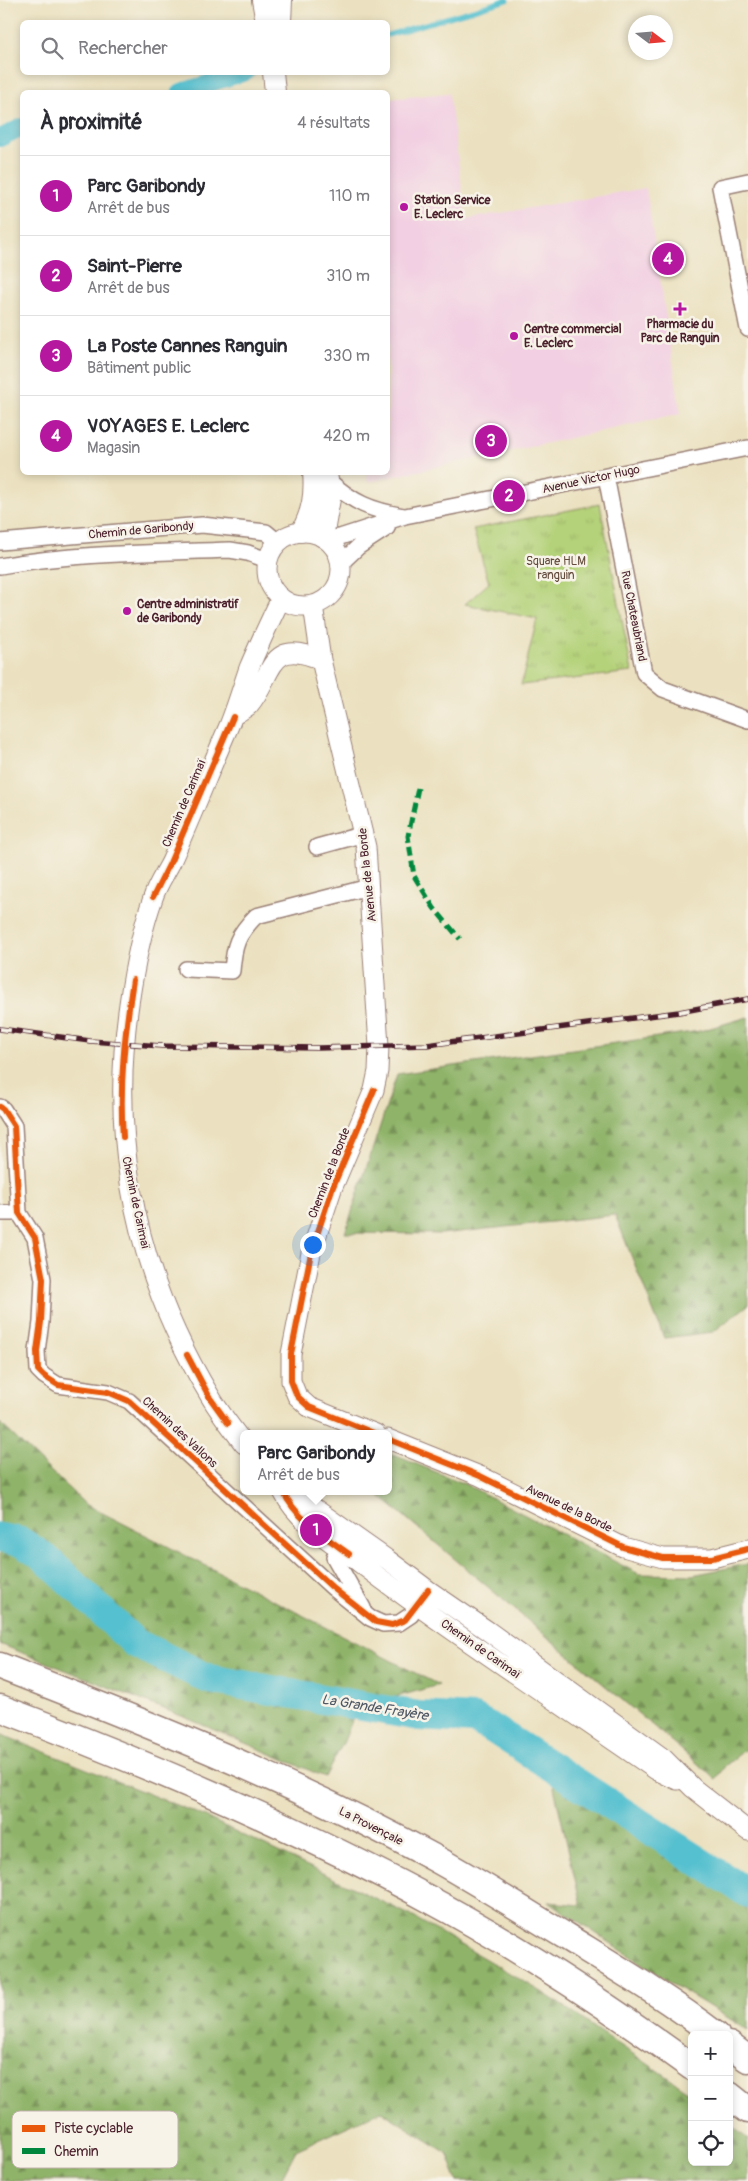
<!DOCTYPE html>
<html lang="fr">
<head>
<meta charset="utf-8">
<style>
  body { margin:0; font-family:Pangolin,sans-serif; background:#f2f2f3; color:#2b2b33 }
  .controls { position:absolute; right:15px; bottom:15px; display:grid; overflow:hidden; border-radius:8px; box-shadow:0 2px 8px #0003 }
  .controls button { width:45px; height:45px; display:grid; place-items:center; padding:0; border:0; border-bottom:1px solid #e1e1e2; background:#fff; color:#2b2b33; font:25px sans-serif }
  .compass { position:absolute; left:628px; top:15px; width:45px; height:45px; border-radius:50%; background:#fff; box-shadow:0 2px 8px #0003; rotate:106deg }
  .you { position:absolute; left:312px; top:1244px; width:18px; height:18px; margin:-12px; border:4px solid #fff; border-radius:50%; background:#1a73e8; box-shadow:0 0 0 8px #1a73e833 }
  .badge { display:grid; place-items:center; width:32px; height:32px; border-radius:50%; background:#b5179e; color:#fff; font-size:16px; font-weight:700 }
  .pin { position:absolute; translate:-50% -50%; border:2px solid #fff; box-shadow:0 1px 5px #0006 }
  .popup { position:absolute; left:240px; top:1430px; width:152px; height:65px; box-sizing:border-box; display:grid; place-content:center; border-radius:8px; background:#fff; filter:drop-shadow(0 1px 4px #0005); font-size:16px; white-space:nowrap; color:#7c7c81 }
  .popup b { font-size:19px; color:#2b2b33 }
  .popup::after { content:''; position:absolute; left:50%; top:100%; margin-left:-10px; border:10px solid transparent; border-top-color:#fff }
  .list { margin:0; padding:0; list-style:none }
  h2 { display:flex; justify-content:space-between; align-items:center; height:65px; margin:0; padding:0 20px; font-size:21px }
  h2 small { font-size:16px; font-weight:400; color:#7c7c81 }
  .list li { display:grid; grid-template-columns:32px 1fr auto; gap:15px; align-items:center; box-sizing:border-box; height:80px; padding:0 20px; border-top:1px solid #e1e1e2 }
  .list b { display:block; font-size:19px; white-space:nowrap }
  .list p { margin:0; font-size:16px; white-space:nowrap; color:#7c7c81 }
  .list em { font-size:16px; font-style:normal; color:#7c7c81 }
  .icon { flex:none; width:28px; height:28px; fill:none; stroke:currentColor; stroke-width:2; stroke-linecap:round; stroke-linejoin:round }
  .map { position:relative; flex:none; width:748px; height:2181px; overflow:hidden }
  .search { position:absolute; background:#fff; box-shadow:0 2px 8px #0003; left:20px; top:20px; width:370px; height:55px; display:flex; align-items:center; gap:12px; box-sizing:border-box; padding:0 18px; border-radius:8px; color:#7c7c81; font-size:19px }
  .panel { position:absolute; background:#fff; box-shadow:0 2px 8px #0003; left:20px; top:90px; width:370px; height:385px; border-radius:8px }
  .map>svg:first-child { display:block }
  .built { fill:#f2cfe2 }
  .forest { fill:url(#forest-firs); stroke:#6c6a4a }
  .park { fill:url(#park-tufts); stroke:#7f7852 }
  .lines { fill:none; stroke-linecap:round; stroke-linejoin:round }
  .stream { stroke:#54c0cf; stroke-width:5 }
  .canal { stroke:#54c0cf; stroke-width:18 }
  .river { stroke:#54c0cf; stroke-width:30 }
  .minor-casing { stroke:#9a8076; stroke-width:18 }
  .tertiary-casing { stroke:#9a8076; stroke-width:21 }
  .secondary-casing { stroke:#9a8076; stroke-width:22 }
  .motorway-casing { stroke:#9a8076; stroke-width:29 }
  .minor { stroke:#fff; stroke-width:15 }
  .tertiary { stroke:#fff; stroke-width:19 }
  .secondary { stroke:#fff; stroke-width:20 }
  .motorway { stroke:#fff; stroke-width:26 }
  .rail-casing { stroke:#4a1f2b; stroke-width:5.5 }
  .rail { stroke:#f7f3e8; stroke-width:4; stroke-dasharray:11; stroke-linecap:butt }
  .quiet { stroke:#00873e; stroke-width:5; stroke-dasharray:10 5; stroke-linecap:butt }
  .cycleway-casing { stroke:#f7f3e8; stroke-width:9 }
  .cycleway { stroke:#e8590c; stroke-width:6 }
  .poi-dot { fill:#b5179e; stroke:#f7f3e8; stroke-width:2 }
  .labels { text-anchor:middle; stroke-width:5; stroke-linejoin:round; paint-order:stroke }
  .poi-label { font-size:12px; font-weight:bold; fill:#4a1f2b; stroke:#f7f3e8; text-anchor:start }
  .street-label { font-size:12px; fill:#4a1f2b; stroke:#f7f3e8 }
  .park-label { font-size:12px; fill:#644c3e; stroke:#f7f3e8 }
  .water-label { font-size:14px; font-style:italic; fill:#4e5764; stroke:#f7f3e8 }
  .key { fill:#f7f3e8; stroke:#c3b3af; stroke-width:1 }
  .key-label { font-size:14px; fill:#4a1f2b }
</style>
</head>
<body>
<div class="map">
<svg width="748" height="2181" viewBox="0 0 748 2181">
  <defs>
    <pattern id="forest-firs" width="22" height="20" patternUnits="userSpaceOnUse" patternTransform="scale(1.25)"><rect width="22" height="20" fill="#8fb469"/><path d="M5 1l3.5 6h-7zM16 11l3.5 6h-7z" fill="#779257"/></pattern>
    <pattern id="park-tufts" width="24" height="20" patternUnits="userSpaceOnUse" patternTransform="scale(1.25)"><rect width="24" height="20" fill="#b4d279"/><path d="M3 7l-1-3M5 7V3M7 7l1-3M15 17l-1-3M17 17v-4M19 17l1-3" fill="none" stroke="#9cb469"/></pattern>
  </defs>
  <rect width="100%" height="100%" fill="#f7f3e8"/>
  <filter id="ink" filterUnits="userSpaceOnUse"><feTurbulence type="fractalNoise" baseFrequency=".02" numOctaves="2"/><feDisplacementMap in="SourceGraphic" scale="10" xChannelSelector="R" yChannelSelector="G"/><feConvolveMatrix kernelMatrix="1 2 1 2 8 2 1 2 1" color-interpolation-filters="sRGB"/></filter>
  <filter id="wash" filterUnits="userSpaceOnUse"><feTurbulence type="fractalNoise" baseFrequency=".0096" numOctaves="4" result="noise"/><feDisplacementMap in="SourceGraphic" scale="20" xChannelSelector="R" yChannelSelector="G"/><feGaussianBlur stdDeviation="1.12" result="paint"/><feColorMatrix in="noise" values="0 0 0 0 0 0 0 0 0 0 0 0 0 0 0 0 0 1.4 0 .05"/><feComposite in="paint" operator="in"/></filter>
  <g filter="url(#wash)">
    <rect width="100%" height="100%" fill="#ebe1c0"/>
    <path class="built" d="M449 93 466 219 646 188 681 414 368 482 367 473 388 472V99Z"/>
    <path class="forest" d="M748 1017V1305L713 1332 664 1338 615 1215 442 1234 345 1233 397 1074 700 1031Z
      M0 1423 85 1504 439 1685 381 1701 353 1718 344 1741 325 1777 184 1717 0 1644Z
      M389 1453 463 1483 639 1574 692 1575 748 1564V1747L725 1766 716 1779 374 1491H388Z
      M0 1734 201 1815 410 1915 542 1992 692 2094V2162H729V2124L748 2139V2181H458L447 2153 381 2111 296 2150 280 2181H0Z
      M550 1770 748 1909V2030L669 1982 549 1902 581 1905Z"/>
    <path class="park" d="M600 504 632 672 521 685 537 619 465 604 489 583 473 529Z"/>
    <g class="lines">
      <path class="stream" d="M388 35 507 0"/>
      <path class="canal" d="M181 92 246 72
        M0 138 22 127"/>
      <path class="river" d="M0 1538 21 1542 44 1557 135 1643 209 1679 419 1716 474 1719 490 1727 748 1893"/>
    </g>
  </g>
  <g filter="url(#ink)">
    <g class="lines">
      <g class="minor-casing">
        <path id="minor" d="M748 181 720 187 748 329
          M606 476 644 673 663 689 748 720
          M328 480C354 503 370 510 404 516
          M327 539 340 537 405 516 748 448
          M0 542 202 525 266 532 278 542
          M340 564 358 547 387 528
          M0 566C73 553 155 553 230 550L248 553 267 560
          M317 847 364 834
          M186 969 232 971C234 945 237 935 256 916L369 887
          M0 1107 3 1109 14 1126 19 1213 35 1238 43 1279 41 1322 37 1351 38 1370 44 1376 58 1385 108 1392 129 1401 333 1588 370 1618 383 1624 399 1623 411 1615 423 1598
          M0 1213H19
          M334 1557 363 1608"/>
      </g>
      <g class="tertiary-casing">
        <path id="tertiary" d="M267 569a37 37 0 1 1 74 0a37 37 0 1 1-74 0Z
          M313 605 321 660 366 847 379 1046 378 1071 374 1090 332 1189 311 1253 291 1354V1381L297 1396 309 1407 376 1434
          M236 714C240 711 246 708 249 705 274 676 267 636 321 660
          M388 1439 480 1476 623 1547 663 1558H712L748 1549
          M244 1444C232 1428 220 1413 210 1396 137 1275 109 1144 129 1004 134 969 141 932 153 898 157 885 165 874 171 862 191 817 209 772 228 728 236 709 242 688 249 668 259 644 270 621 281 598
          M284 1491 307 1503 388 1560 428 1590 488 1631 663 1758 693 1788 748 1831
          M283 1492C299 1523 333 1543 360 1563 456 1636 557 1701 656 1770L677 1780"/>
      </g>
      <g class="secondary-casing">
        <path id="secondary" d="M262 0 266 22
          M281 22 282 0
          M273 72 275 92
          M301 532C312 512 315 495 313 472
          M323 537 330 499 327 472"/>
      </g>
      <g class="motorway-casing">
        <path id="motorway" d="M0 1666C149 1724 298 1783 438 1860 481 1884 524 1911 567 1937 617 1968 669 1999 716 2035
          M0 1708C145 1763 290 1824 427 1898 519 1947 608 2006 692 2067
          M729 2045 748 2059
          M729 2095 748 2110"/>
      </g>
      <use href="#minor" class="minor"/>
      <use href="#tertiary" class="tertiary"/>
      <use href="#secondary" class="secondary"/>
      <use href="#motorway" class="motorway"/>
      <g class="rail-casing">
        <path id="rail" d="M0 1029 90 1041 162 1046 318 1048 427 1045 679 1012 748 999"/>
      </g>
      <use href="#rail" class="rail"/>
      <path class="quiet" d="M418 788 408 836 414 876 434 908 460 939"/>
      <g class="cycleway-casing">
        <path id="cycleway" d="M153 897 170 863 233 717
          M374 1090 332 1189 311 1253 291 1354V1381L297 1396 309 1407 376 1434
          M0 1107 3 1109 14 1126 19 1213 35 1238 43 1279 41 1322 37 1351 38 1370 44 1376 58 1385 108 1392 129 1401 333 1588 376 1622 392 1625 405 1620 428 1590
          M123 1137C119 1085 125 1032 133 980
          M187 1355 210 1398 228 1423
          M388 1439 480 1476 623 1547 663 1558H712L748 1549
          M283 1491C296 1519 324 1536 349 1554"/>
      </g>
      <use href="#cycleway" class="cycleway"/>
    </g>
  </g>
  <g class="poi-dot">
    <circle cx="404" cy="207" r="5"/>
    <path d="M677.5 301.5h5v5h5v5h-5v5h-5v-5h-5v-5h5z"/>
    <circle cx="514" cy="336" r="5"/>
    <circle cx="127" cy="611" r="5"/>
  </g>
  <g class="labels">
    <g class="poi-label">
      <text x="414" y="204">Station Service<tspan x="414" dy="14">E. Leclerc</tspan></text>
      <text x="680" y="328" text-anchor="middle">Pharmacie du<tspan x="680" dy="14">Parc de Ranguin</tspan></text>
      <text x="524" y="333">Centre commercial<tspan x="524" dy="14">E. Leclerc</tspan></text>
      <text x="137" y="608">Centre administratif<tspan x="137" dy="14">de Garibondy</tspan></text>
    </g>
    <g class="street-label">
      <text transform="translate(591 479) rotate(-12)" y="4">Avenue Victor Hugo</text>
      <text transform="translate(141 530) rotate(-5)" y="4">Chemin de Garibondy</text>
      <text transform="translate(634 616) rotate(79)" y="4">Rue Chateaubriand</text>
      <text transform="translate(184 803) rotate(-67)" y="4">Chemin de Carimaï</text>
      <text transform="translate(367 875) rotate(-96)" y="4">Avenue de la Borde</text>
      <text transform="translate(329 1173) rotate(-69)" y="4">Chemin de la Borde</text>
      <text transform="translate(136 1203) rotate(78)" y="4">Chemin de Carimaï</text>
      <text transform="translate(180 1432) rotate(43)" y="4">Chemin des Vallons</text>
      <text transform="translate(569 1508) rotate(26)" y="4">Avenue de la Borde</text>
      <text transform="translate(481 1649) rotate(35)" y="4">Chemin de Carimaï</text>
      <text transform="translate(371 1826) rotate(27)" y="4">La Provençale</text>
    </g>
    <g class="park-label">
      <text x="556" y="565">Square HLM<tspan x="556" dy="14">ranguin</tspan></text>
    </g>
    <g class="water-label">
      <text transform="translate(375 1707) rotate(9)" y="5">La Grande Frayère</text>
    </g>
  </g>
  <rect x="12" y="2111" width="166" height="57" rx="8" class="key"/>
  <rect x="22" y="2125" width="23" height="7" fill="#e8590c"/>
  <rect x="22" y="2148" width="23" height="6" fill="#00873e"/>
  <g class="key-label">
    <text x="54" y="2133">Piste cyclable</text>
    <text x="54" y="2156">Chemin</text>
  </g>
</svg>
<div class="controls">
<button>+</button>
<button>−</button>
<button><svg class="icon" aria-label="locate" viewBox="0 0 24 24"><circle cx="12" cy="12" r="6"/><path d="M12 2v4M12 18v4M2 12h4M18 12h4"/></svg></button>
</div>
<svg class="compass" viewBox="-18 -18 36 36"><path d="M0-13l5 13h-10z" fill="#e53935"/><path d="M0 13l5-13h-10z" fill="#7c7c81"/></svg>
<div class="you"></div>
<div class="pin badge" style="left:316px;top:1530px">1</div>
<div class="popup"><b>Parc Garibondy</b>Arrêt de bus</div>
<div class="pin badge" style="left:509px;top:496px">2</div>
<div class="pin badge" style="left:491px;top:441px">3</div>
<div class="pin badge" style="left:668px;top:259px">4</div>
<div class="search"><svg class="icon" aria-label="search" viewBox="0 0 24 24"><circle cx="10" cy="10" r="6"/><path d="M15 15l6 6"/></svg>Rechercher</div>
<section class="panel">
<h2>À proximité<small>4 résultats</small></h2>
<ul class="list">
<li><span class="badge">1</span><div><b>Parc Garibondy</b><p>Arrêt de bus</p></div><em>110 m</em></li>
<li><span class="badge">2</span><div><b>Saint-Pierre</b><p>Arrêt de bus</p></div><em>310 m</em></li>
<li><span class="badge">3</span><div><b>La Poste Cannes Ranguin</b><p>Bâtiment public</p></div><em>330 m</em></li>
<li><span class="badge">4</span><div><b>VOYAGES E. Leclerc</b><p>Magasin</p></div><em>420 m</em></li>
</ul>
</section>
</div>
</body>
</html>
